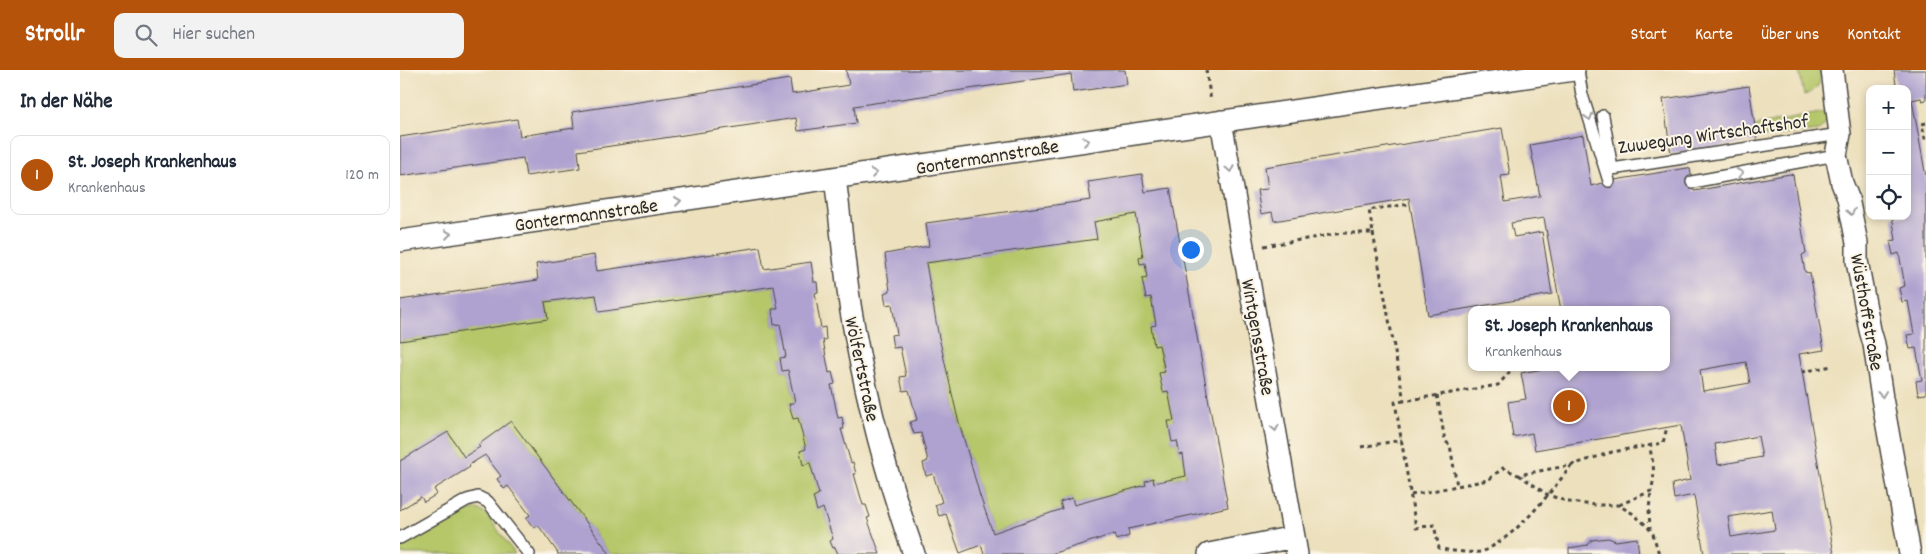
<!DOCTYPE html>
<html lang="de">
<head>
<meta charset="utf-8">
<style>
  body { margin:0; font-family:Dekko,sans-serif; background:#f2f2f3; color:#1f2937 }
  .controls { position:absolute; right:15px; top:15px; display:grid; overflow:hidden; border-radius:10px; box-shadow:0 2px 8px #0003 }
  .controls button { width:45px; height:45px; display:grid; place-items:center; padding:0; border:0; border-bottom:1px solid #e0e1e3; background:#fff; color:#1f2937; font:25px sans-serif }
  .you { position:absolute; left:790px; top:179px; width:18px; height:18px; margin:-12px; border:4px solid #fff; border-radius:50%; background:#1a73e8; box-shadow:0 0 0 8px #1a73e833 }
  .badge { display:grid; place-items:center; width:32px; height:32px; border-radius:50%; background:#b45309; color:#fff; font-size:16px; font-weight:700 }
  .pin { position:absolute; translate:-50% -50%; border:2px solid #fff; box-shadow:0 1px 5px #0006 }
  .popup { position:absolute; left:1068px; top:236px; width:202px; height:65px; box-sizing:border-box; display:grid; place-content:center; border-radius:10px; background:#fff; filter:drop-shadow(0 1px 4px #0005); font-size:16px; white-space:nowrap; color:#747a83 }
  .popup b { font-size:19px; color:#1f2937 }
  .popup::after { content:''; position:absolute; left:50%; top:100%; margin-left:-10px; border:10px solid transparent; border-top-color:#fff }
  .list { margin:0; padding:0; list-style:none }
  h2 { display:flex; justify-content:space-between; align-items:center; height:65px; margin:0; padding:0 20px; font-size:21px }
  h2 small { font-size:16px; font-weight:400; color:#747a83 }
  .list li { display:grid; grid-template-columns:32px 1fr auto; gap:15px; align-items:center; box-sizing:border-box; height:80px; margin:0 10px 10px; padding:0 10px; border:1px solid #e0e1e3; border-radius:10px }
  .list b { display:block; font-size:19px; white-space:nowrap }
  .list p { margin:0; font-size:16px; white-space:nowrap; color:#747a83 }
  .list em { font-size:16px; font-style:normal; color:#747a83 }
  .icon { flex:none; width:28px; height:28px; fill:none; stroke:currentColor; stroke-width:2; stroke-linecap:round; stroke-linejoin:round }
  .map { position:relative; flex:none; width:1526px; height:484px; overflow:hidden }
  header { display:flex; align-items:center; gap:30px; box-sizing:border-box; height:70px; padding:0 25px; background:#b45309; color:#fff }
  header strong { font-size:24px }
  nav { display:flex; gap:28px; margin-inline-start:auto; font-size:18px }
  .search { width:350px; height:45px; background:#f2f2f3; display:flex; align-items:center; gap:12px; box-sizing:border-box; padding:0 18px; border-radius:10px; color:#747a83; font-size:19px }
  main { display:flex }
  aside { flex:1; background:#fff }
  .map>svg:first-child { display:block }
  .green { fill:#b6c76a; stroke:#70794a }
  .building { fill:#afa2d0; fill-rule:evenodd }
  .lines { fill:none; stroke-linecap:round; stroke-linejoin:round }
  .service-casing { stroke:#484641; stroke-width:14 }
  .minor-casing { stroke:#484641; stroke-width:24 }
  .path { stroke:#484641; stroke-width:3; stroke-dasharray:4 4; stroke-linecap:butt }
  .service { stroke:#fff; stroke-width:11 }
  .minor { stroke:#fff; stroke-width:21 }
  .oneway { stroke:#a0a0a0 }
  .labels { text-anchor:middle; stroke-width:4; stroke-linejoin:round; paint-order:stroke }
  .street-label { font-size:20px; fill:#2b2b2b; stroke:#fcf5e5 }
</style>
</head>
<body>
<header>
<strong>Strollr</strong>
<div class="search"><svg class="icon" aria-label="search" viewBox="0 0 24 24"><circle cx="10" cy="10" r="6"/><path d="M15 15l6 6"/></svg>Hier suchen</div>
<nav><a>Start</a><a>Karte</a><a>Über uns</a><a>Kontakt</a></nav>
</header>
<main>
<aside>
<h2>In der Nähe<small></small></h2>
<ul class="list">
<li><span class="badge">1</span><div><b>St. Joseph Krankenhaus</b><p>Krankenhaus</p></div><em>120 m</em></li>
</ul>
</aside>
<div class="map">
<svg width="1526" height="484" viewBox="0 0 1526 484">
  <rect width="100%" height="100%" fill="#fcf5e5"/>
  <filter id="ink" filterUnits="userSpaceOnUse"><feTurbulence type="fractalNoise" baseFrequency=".02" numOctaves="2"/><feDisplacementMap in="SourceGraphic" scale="10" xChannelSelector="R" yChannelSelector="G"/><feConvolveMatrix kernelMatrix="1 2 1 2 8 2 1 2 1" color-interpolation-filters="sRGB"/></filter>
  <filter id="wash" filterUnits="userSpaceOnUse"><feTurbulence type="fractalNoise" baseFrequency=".0096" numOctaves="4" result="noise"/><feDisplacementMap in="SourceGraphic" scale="20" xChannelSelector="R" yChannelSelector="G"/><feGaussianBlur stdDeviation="1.12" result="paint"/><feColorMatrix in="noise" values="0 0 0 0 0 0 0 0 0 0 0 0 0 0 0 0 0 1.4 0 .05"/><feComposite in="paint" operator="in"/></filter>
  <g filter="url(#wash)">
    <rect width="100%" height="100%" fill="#ece0bd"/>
    <path class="green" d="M1399 0H1420C1422 14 1417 21 1404 25Z
      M1425 42 1429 47 1424 56 1419 61 1357 67 1355 56Z
      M736 144 743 187 739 188 740 194 745 193 747 208 742 209 746 228 751 227 756 255 751 256C761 278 765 298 763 322L768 321 774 351 769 352 772 372 777 371 780 385 783 384 786 406 754 413 753 408 745 411 746 415 674 435 672 428 660 432 662 439 593 463C562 376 541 285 526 193L697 168 694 152Z
      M374 216 378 239 372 240 374 255 380 254 386 287 380 288 382 301 388 300 395 332 389 334 393 348H398L406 379 400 381 403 395 410 393 419 424 413 427 417 440 423 438 433 469 430 471 433 478 435 477 438 484H210L111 351 78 375 80 377 64 387 48 362 0 391V271L148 248 145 232 196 225 199 242Z
      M78 439 88 446 115 484H0V473L21 461 27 464 69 441Z"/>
    <g id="blocks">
      <path class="building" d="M446 0H725L727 14 673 22 671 4 454 36 456 53 398 61 396 48 178 81 180 98 126 106 123 88 0 106V67L117 49 120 66 174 58 172 42 390 9 392 24 449 15Z
        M1494 0H1526V30L1522 31 1521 28 1512 30 1526 107V324L1518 325 1516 311 1522 310 1516 278 1510 279 1507 265 1514 264 1508 231 1502 232 1499 218 1505 216 1499 183 1493 185 1490 171 1496 170 1492 146H1507V19H1483L1496 15Z
        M1349 16 1357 71 1271 84 1263 29Z
        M1102 58 1110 105 1101 106 1105 132 1140 126 1130 75 1183 65 1191 116 1209 111 1287 98 1290 99 1294 121 1390 104 1393 105 1406 183 1402 185 1405 202 1410 203 1424 280 1399 284 1434 484H1304L1294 425 1274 429 1272 414 1290 410 1281 355 1135 380 1132 363 1113 367 1108 332 1126 329 1121 303 1154 297H1266V240H1161L1144 148 1111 153 1114 167 1142 162 1152 224 1028 245 1009 128 874 151 872 142 861 144 857 120 868 119 865 97ZM1346 292 1350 313 1303 321 1300 300ZM1358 366 1362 387 1318 395 1315 374ZM1372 440 1375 460 1331 467 1328 447Z
        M742 104 745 122 770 118 828 437 728 459 729 466 716 470 714 464 651 484H584L581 475 560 483 546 444 539 446 535 435 542 432 533 404 526 406 523 393 528 391 521 363 514 364 510 352 517 350 509 320 503 321 500 307 506 306 500 277 493 278 491 265 497 264 492 234 486 235 484 223 490 221 485 184 529 176 526 153 691 130 688 112ZM736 144 743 187 739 188 740 194 745 193 747 208 742 209 746 228 751 227 756 255 751 256 754 276 759 275 765 302 759 303 763 322 768 321 774 351H768L772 372 777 371 780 385 783 384 786 406 754 413 753 408 745 411 746 415 674 435 672 428 660 432 662 439 593 463 580 426 557 345 538 263 526 193 697 169 694 152Z
        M360 177 364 199 411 192 414 212H417L418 222 415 223 421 258 425 257 426 270H423L429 303 432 302 435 314 431 315 438 348 442 347 444 359H441L451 393 453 392 456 404H454L463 435H466L470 447 467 448 480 484H438L435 477 433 478 430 471 433 469 423 438 417 441 413 427 419 424 410 393 403 395 400 381 406 379 398 348 393 349 389 334 395 332 388 300 382 301 380 288 386 287 380 254 374 255 372 239H378L374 216 199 242 196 225 145 232 148 249 0 271V230L138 210 136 194 194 185 197 201Z
        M111 351 137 386 210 484H157L158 483 138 455 134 458 126 448 130 445 108 416 104 419 100 413 97 409 101 406 85 385 69 395 70 397 34 419 37 424 24 432 21 427 0 440V391L48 362 64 387 80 377 78 375Z
        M1208 468 1216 471 1237 468 1239 484H1169V478L1188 475 1192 470Z"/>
    </g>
  </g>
  <g filter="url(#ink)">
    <use href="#blocks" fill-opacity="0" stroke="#484641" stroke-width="1"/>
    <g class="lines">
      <g class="service-casing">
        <path id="service" d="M1178 0 1182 25 1209 111
          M1203 46 1212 99 1440 64
          M1292 112 1436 85
          M0 468 67 430 78 427 88 432 129 484"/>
      </g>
      <g class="minor-casing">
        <path id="minor" d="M1432 0 1440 64 1436 85 1442 113 1448 128 1457 173V191L1470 260 1474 274 1482 328 1510 484
          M821 51 897 484
          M435 108C441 152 444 197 451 241 465 324 486 405 514 484
          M0 171 1174 0
          M809 484 894 467"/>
      </g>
      <path class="path" d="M806 0 811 31
        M1526 53 1522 54 1526 73
        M973 163 1004 331 1098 315 1114 297
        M864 176 942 163H973L969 140 1010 134
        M1402 302 1432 296
        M1037 325 1045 371 1050 375 1057 416
        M1004 331 995 332 1016 458 1034 455 1039 478C1047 481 1077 484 1084 481 1120 463 1148 425 1172 395
        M961 377 1002 370
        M1119 405 1148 425 1169 432 1195 435H1218L1232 443 1247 456 1253 464 1259 484
        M1011 425 1088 410 1103 398 1118 405 1172 395 1212 382 1263 373 1267 357
        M1219 435 1251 421C1256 405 1253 391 1249 375
        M1250 460 1249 439 1251 421"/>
      <use href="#service" class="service"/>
      <use href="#minor" class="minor"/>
    </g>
    <defs><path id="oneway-chevron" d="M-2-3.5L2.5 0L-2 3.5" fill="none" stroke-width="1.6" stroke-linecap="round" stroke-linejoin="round" transform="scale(1.25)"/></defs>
    <g class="oneway">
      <use href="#oneway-chevron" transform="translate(1189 47) rotate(73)"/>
      <use href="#oneway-chevron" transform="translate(686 71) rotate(-9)"/>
      <use href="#oneway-chevron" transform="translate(830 99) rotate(80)"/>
      <use href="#oneway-chevron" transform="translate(474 103) rotate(-9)"/>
      <use href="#oneway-chevron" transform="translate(1340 103) rotate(-10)"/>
      <use href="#oneway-chevron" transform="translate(278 131) rotate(-8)"/>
      <use href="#oneway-chevron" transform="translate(1451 142) rotate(79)"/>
      <use href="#oneway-chevron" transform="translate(48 164) rotate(-8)"/>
      <use href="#oneway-chevron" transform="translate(1482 324) rotate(84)"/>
      <use href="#oneway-chevron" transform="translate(875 358) rotate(80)"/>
    </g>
  </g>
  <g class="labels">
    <g class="street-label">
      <text transform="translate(1313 63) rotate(-8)" y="7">Zuwegung Wirtschaftshof</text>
      <text transform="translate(587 86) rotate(-9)" y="7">Gontermannstraße</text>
      <text transform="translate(186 144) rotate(-8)" y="7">Gontermannstraße</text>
      <text transform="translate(1468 242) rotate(80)" y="7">Wüsthoffstraße</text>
      <text transform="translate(859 267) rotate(80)" y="7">Wintgensstraße</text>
      <text transform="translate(463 299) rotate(78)" y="7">Wölfertstraße</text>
    </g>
  </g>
</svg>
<div class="controls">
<button>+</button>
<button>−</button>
<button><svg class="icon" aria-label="locate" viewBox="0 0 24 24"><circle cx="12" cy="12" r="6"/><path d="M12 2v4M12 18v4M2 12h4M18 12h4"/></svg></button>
</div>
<div class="you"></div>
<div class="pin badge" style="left:1169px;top:336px">1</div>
<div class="popup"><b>St. Joseph Krankenhaus</b>Krankenhaus</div>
</div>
</main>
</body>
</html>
